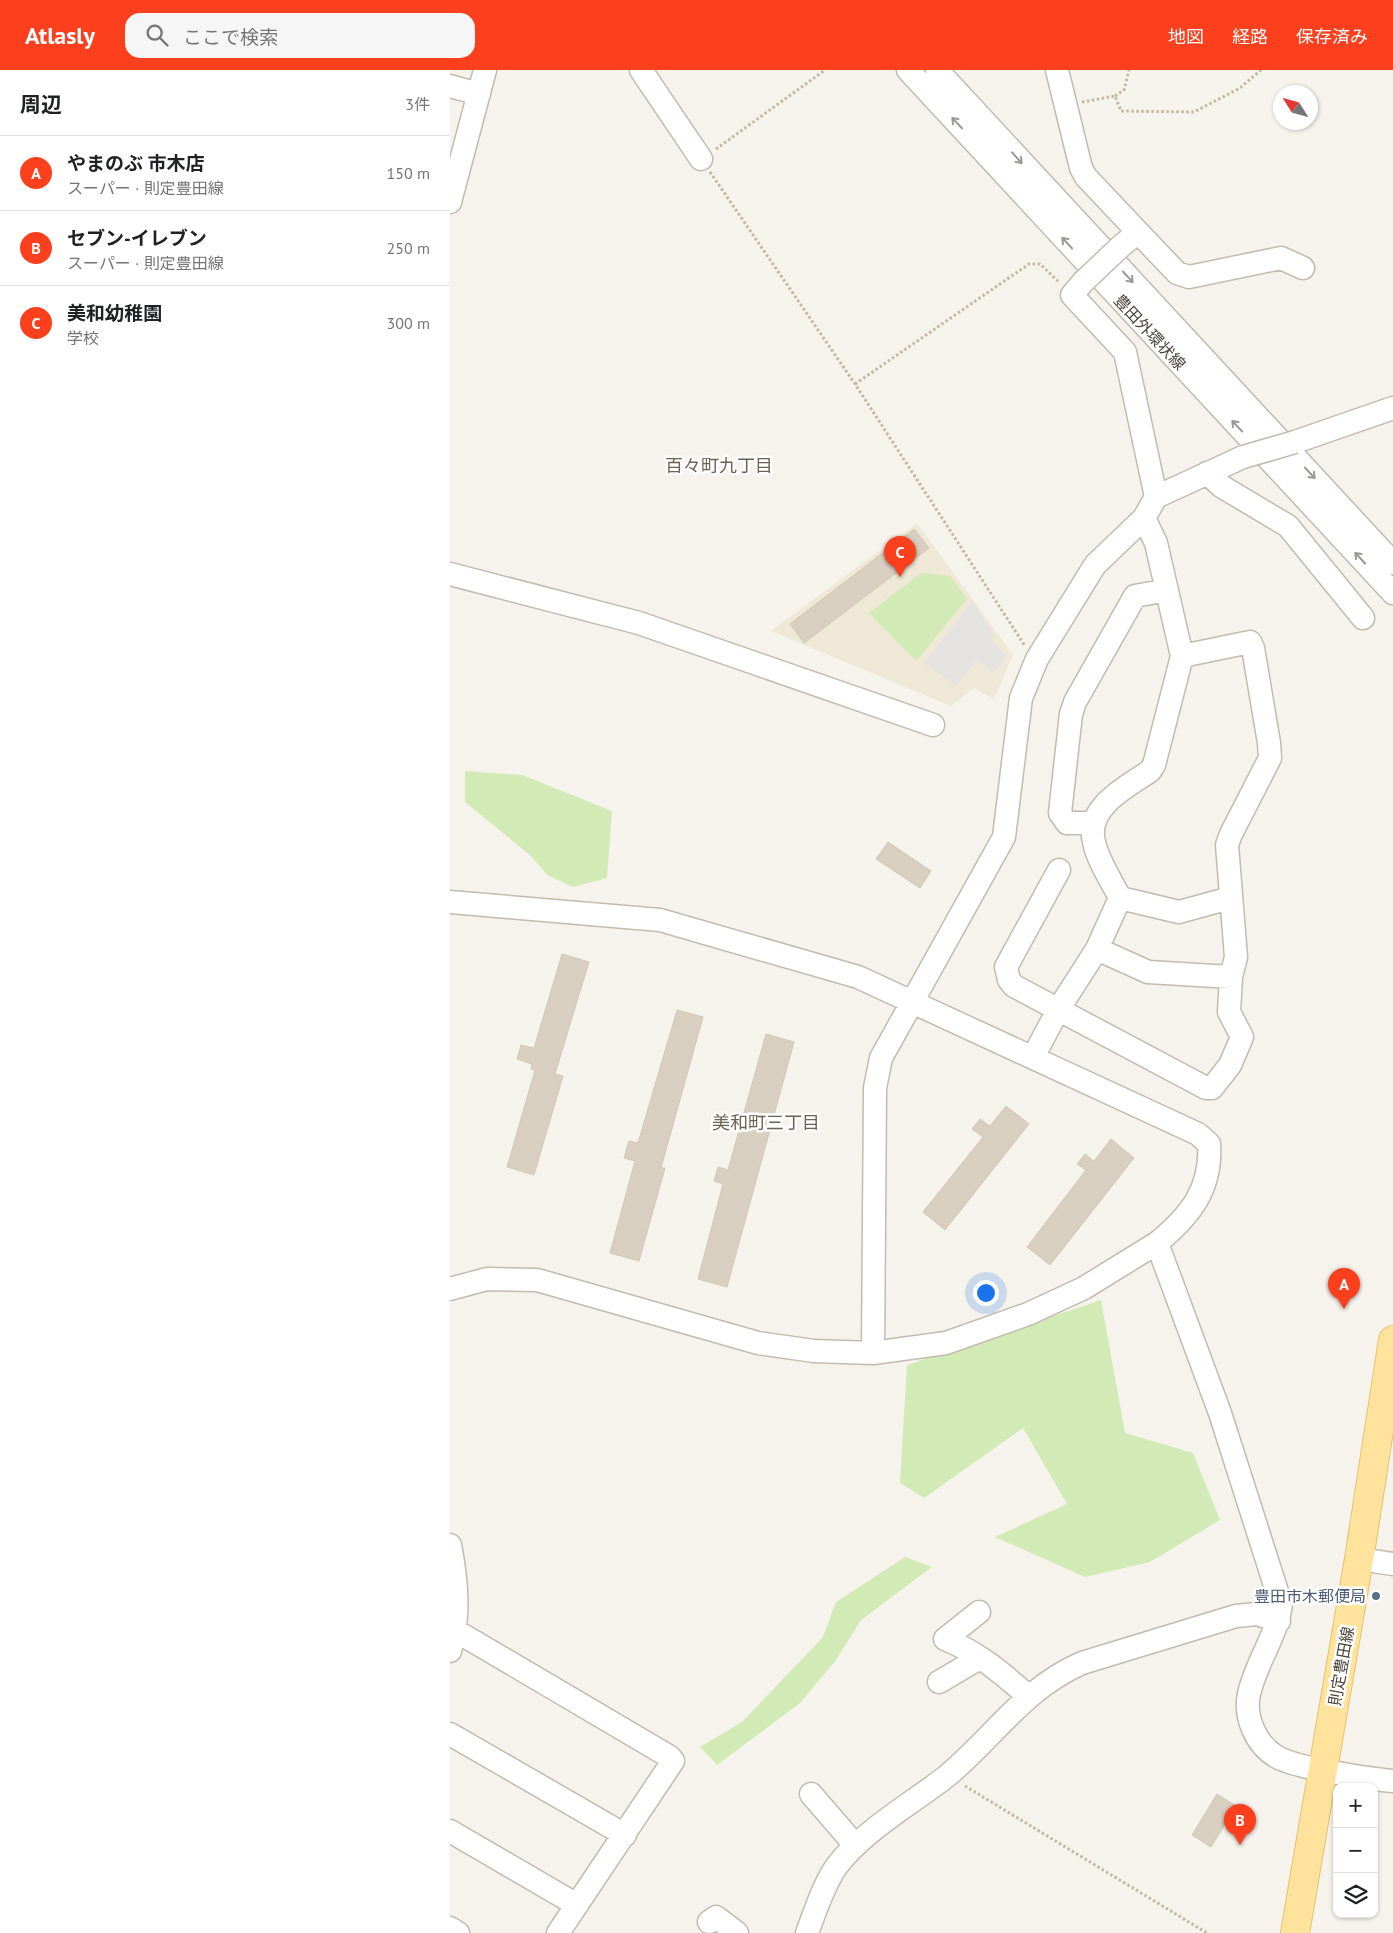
<!DOCTYPE html>
<html lang="ja">
<head>
<meta charset="utf-8">
<style>
  body { margin:0; font-family:"PT Sans","Noto Sans JP",sans-serif; background:#f6f6f6; color:#202124 }
  .controls { position:absolute; right:15px; bottom:15px; display:grid; overflow:hidden; border-radius:10px; box-shadow:0 1px 4px #0004 }
  .controls button { width:45px; height:45px; display:grid; place-items:center; padding:0; border:0; border-bottom:1px solid #e0e0e0; background:#fff; color:#202124; font:25px sans-serif }
  .compass { position:absolute; left:823px; top:15px; width:45px; height:45px; border-radius:50%; background:#fff; box-shadow:0 1px 4px #0004; rotate:307deg }
  .you { position:absolute; left:535px; top:1222px; width:18px; height:18px; margin:-12px; border:4px solid #fff; border-radius:50%; background:#1a73e8; box-shadow:0 0 0 8px #1a73e833 }
  .badge { display:grid; place-items:center; width:32px; height:32px; border-radius:50%; background:#fc3f1d; color:#fff; font-size:16px; font-weight:700 }
  .pin { position:absolute; translate:-50% -41px; filter:drop-shadow(0 1px 2px #0008) }
  .pin::after { content:''; position:absolute; top:26px; width:18px; height:15px; background:inherit; clip-path:polygon(0 0,100% 0,50% 100%) }
  .list { margin:0; padding:0; list-style:none }
  h2 { display:flex; justify-content:space-between; align-items:center; height:65px; margin:0; padding:0 20px; font-size:21px }
  h2 small { font-size:16px; font-weight:400; color:#757577 }
  .list li { display:grid; grid-template-columns:32px 1fr auto; gap:15px; align-items:center; box-sizing:border-box; height:75px; padding:0 20px; border-top:1px solid #e0e0e0 }
  .list b { display:block; font-size:19px; white-space:nowrap }
  .list p { margin:0; font-size:16px; white-space:nowrap; color:#757577 }
  .list em { font-size:16px; font-style:normal; color:#757577 }
  .icon { flex:none; width:28px; height:28px; fill:none; stroke:currentColor; stroke-width:2; stroke-linecap:round; stroke-linejoin:round }
  .map { position:relative; flex:none; width:943px; height:1863px; overflow:hidden }
  header { display:flex; align-items:center; gap:30px; box-sizing:border-box; height:70px; padding:0 25px; background:#fc3f1d; color:#fff }
  header strong { font-size:24px }
  nav { display:flex; gap:28px; margin-inline-start:auto; font-size:18px }
  .search { width:350px; height:45px; background:#f6f6f6; display:flex; align-items:center; gap:12px; box-sizing:border-box; padding:0 18px; border-radius:15px; color:#757577; font-size:19px }
  main { display:flex }
  aside { flex:1; background:#fff }
  .map>svg:first-child { display:block }
  .education { fill:#efe8d6 }
  .green { fill:#d2eab5 }
  .parking { fill:#e5e3e0 }
  .building { fill:#d8cfc1; stroke:#d3c7b4 }
  .lines { fill:none; stroke-linecap:round; stroke-linejoin:round }
  .minor-casing { stroke:#c2bbae; stroke-width:25 }
  .major-casing { stroke:#e6c16a; stroke-width:30 }
  .path { stroke:#c4b79f; stroke-width:3; stroke-dasharray:2.5 2.5; stroke-linecap:butt }
  .minor { stroke:#fff; stroke-width:22 }
  .major { stroke:#ffe39c; stroke-width:28 }
  .minor-bridge-casing { stroke:#c2bbae; stroke-width:25; stroke-linecap:butt }
  .minor-bridge { stroke:#fff; stroke-width:22 }
  .oneway { stroke:#9c9892 }
  .service-dot { fill:#5c6f8a; stroke:#fff; stroke-width:2 }
  .labels { text-anchor:middle; stroke-width:5; stroke-linejoin:round; paint-order:stroke }
  .street-label { font-size:16px; fill:#4b4439; stroke:#fff }
  .service-label { font-size:16px; fill:#4e5e75; stroke:#fff; text-anchor:end }
  .neighbourhood-label { font-size:18px; fill:#6e6250; stroke:#fff }
</style>
</head>
<body>
<header>
<strong>Atlasly</strong>
<div class="search"><svg class="icon" aria-label="search" viewBox="0 0 24 24"><circle cx="10" cy="10" r="6"/><path d="M15 15l6 6"/></svg>ここで検索</div>
<nav><a>地図</a><a>経路</a><a>保存済み</a></nav>
</header>
<main>
<aside>
<h2>周辺<small>3件</small></h2>
<ul class="list">
<li><span class="badge">A</span><div><b>やまのぶ 市木店</b><p>スーパー · 則定豊田線</p></div><em>150 m</em></li>
<li><span class="badge">B</span><div><b>セブン-イレブン</b><p>スーパー · 則定豊田線</p></div><em>250 m</em></li>
<li><span class="badge">C</span><div><b>美和幼稚園</b><p>学校</p></div><em>300 m</em></li>
</ul>
</aside>
<div class="map">
<svg width="943" height="1863" viewBox="0 0 943 1863">
  <rect width="100%" height="100%" fill="#f6f3ec"/>
  <path class="education" d="M467 453 563 585 544 629 524 618 501 636 321 561Z"/>
  <path class="green" d="M471 503 500 506 517 529 466 591 419 543Z
    M15 701 72 705 162 741 157 808 123 817 97 805 81 786 15 732Z
    M651 1230 675 1363 743 1383 770 1450 700 1492 635 1507 545 1467 617 1434 573 1358 474 1428 450 1413 457 1295Z
    M455 1487 482 1497 411 1550 386 1590 350 1633 267 1695 250 1677 292 1652 373 1567 386 1532Z"/>
  <path class="parking" d="M522 531 544 565 541 569 556 586 544 603 527 590 506 616 474 593Z"/>
  <path class="building" d="M464 459 479 478 354 573 340 554Z
    M438 772 481 801 470 818 426 789Z
    M112 884 139 892 105 1004 113 1006 84 1105 57 1097 85 1000 81 999 82 994 67 989 71 975 84 978Z
    M227 940 253 947 211 1098H215L189 1191 160 1183 185 1091 174 1088 179 1071 188 1073Z
    M316 964 344 972 277 1217 248 1209 273 1114 264 1111 268 1097 278 1100Z
    M556 1036 579 1054 495 1160 473 1142 533 1067 522 1059 530 1049 540 1056Z
    M661 1069 684 1088 600 1195 577 1177 636 1100 627 1094 635 1084 644 1091Z
    M767 1724 786 1736 761 1777 742 1765Z"/>
  <g class="lines">
    <g class="minor-casing">
      <path id="minor" d="M191 0 251 89
        M458 0 943 523
        M487 0 943 493
        M607 0 631 98 636 107 688 162 670 177
        M0 16 29 24
        M0 132 35 0
        M688 162 727 203 739 207 831 188 853 198
        M633 212 622 225 675 282 706 427
        M845 372 943 338
        M757 403 771 416 838 456 913 548
        M0 504 189 553 483 655
        M644 753H617L610 743 621 644 625 632 685 526 717 520
        M609 800 556 897 559 910 564 916 756 1018H762L780 995 792 967 779 942 781 907 786 887 777 775 781 764 820 688 819 673 803 578 800 572 732 586
        M670 828 729 842 780 828
        M0 832 210 850 408 907 748 1064 759 1074C762 1119 740 1146 707 1173L770 1343 831 1534C827 1566 806 1592 799 1624 794 1647 806 1675 827 1687 846 1698 919 1709 943 1711
        M647 879 698 902 781 907
        M583 987 608 940 647 879 670 828C662 812 647 789 644 772 635 737 677 717 700 701L704 695 732 586 706 473 694 448
        M0 1219 37 1209 87 1210 308 1273 364 1281 423 1283 496 1273 578 1244 634 1218 707 1173
        M423 1283 425 1018 431 988 554 767 571 628 587 589 645 495 694 448 706 427 793 387
        M0 1475C7 1511 10 1546 0 1581
        M909 1489 943 1494
        M529 1542 495 1569C527 1582 552 1603 578 1626
        M6 1561 220 1687 223 1691 108 1863
        M489 1612 528 1589
        M0 1664 175 1765
        M361 1724 405 1775
        M0 1761 127 1835
        M259 1852 266 1847 287 1863
        M0 1858 8 1863
        M357 1863C365 1842 373 1816 386 1797 413 1761 461 1734 497 1706 545 1666 573 1619 632 1593L786 1546 807 1544 829 1551"/>
    </g>
    <g class="major-casing">
      <path id="major" d="M845 1863 909 1489 943 1270"/>
    </g>
    <path class="path" d="M665 26 674 20 679 0
      M632 32 665 26 671 41 744 42 790 18 811 0
      M266 79 375 0
      M260 102 405 314 575 576
      M405 314 579 194H590L609 212
      M515 1716 757 1863"/>
    <use href="#minor" class="minor"/>
    <use href="#major" class="major"/>
    <g class="minor-bridge-casing">
      <path id="minor-bridge" d="M633 212 670 177
        M793 387 845 372"/>
    </g>
    <use href="#minor-bridge" class="minor-bridge"/>
  </g>
  <defs><path id="oneway-shaft" d="M-6 0H5M1.5-3L5.5 0L1.5 3" fill="none" stroke-width="1.6" stroke-linecap="round" stroke-linejoin="round" transform="scale(1.25)"/></defs>
  <g class="oneway">
    <use href="#oneway-shaft" transform="translate(507 53) rotate(-133)"/>
    <use href="#oneway-shaft" transform="translate(567 88) rotate(48)"/>
    <use href="#oneway-shaft" transform="translate(617 173) rotate(-133)"/>
    <use href="#oneway-shaft" transform="translate(678 207) rotate(47)"/>
    <use href="#oneway-shaft" transform="translate(787 356) rotate(-133)"/>
    <use href="#oneway-shaft" transform="translate(860 403) rotate(47)"/>
    <use href="#oneway-shaft" transform="translate(910 488) rotate(-133)"/>
  </g>
  <circle class="service-dot" cx="926" cy="1526" r="5"/>
  <g class="labels">
    <g class="street-label">
      <text transform="translate(700 262) rotate(47)" y="6">豊田外環状線</text>
      <text transform="translate(891 1596) rotate(-80)" y="6">則定豊田線</text>
    </g>
    <g class="service-label">
      <text x="916" y="1532">豊田市木郵便局</text>
    </g>
    <g class="neighbourhood-label">
      <text x="269" y="402">百々町九丁目</text>
      <text x="316" y="1059">美和町三丁目</text>
    </g>
  </g>
</svg>
<div class="controls">
<button>+</button>
<button>−</button>
<button><svg class="icon" aria-label="layers" viewBox="0 0 24 24"><path d="M12 4l9 5-9 5-9-5zM3 14l9 5 9-5"/></svg></button>
</div>
<svg class="compass" viewBox="-18 -18 36 36"><path d="M0-13l5 13h-10z" fill="#e53935"/><path d="M0 13l5-13h-10z" fill="#757577"/></svg>
<div class="you"></div>
<div class="pin badge" style="left:894px;top:1239px">A</div>
<div class="pin badge" style="left:790px;top:1775px">B</div>
<div class="pin badge" style="left:450px;top:507px">C</div>
</div>
</main>
</body>
</html>
